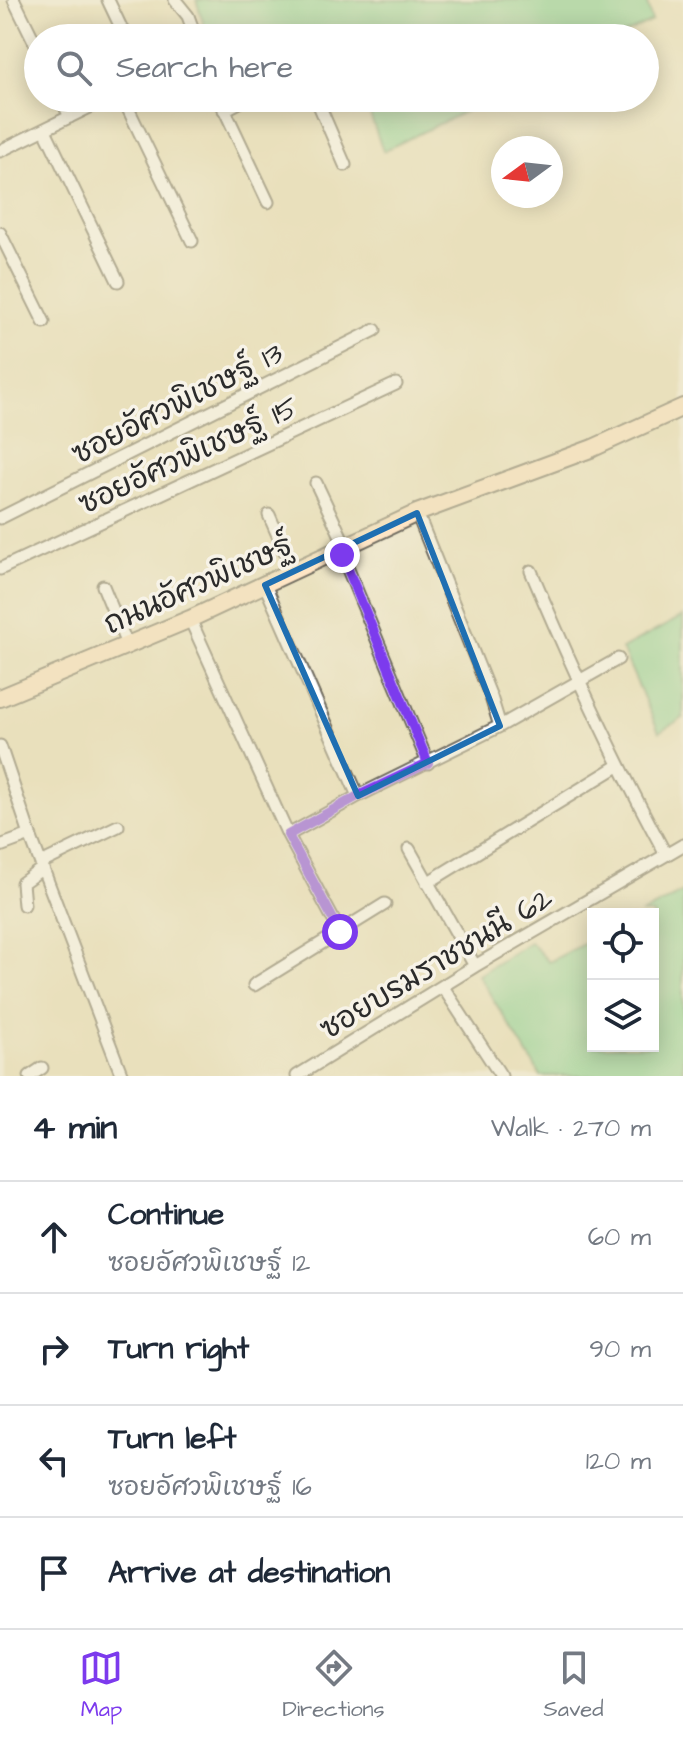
<!DOCTYPE html>
<html lang="en">
<head>
<meta charset="utf-8">
<style>
  body { margin:0; font-family:"Architects Daughter","Playpen Sans Thai",sans-serif; background:#f2f2f3; color:#1f2937 }
  .controls { position:absolute; right:24px; bottom:24px; display:grid; overflow:hidden; border-radius:0px; box-shadow:0 4px 20px #0003 }
  .controls button { width:72px; height:72px; display:grid; place-items:center; padding:0; border:0; border-bottom:2px solid #e0e1e3; background:#fff; color:#1f2937; font:40px sans-serif }
  .compass { position:absolute; left:491px; top:136px; width:72px; height:72px; border-radius:50%; background:#fff; box-shadow:0 4px 20px #0003; rotate:255deg }
  .stop { position:absolute; width:24px; height:24px; margin:-18px; border:6px solid #7c3aed; border-radius:50%; background:#fff }
  .stop.end { background:#7c3aed; border-color:#fff; box-shadow:0 2px 8px #0008 }
  .list { margin:0; padding:0; list-style:none }
  h2 { display:flex; justify-content:space-between; align-items:center; height:104px; margin:0; padding:0 32px; font-size:34px }
  h2 small { font-size:26px; font-weight:400; color:#747a83 }
  .list li { display:grid; grid-template-columns:52px 1fr auto; gap:24px; align-items:center; box-sizing:border-box; height:112px; padding:0 32px; border-top:2px solid #e0e1e3 }
  .list b { display:block; font-size:30px; white-space:nowrap }
  .list p { margin:0; font-size:26px; white-space:nowrap; color:#747a83 }
  .list em { font-size:26px; font-style:normal; color:#747a83 }
  .icon { flex:none; width:44px; height:44px; fill:none; stroke:currentColor; stroke-width:2; stroke-linecap:round; stroke-linejoin:round }
  .map { position:relative; flex:none; width:683px; height:1076px; overflow:hidden }
  .search { position:absolute; background:#fff; box-shadow:0 4px 20px #0003; left:24px; right:24px; top:24px; height:88px; display:flex; align-items:center; gap:20px; box-sizing:border-box; padding:0 28px; border-radius:44px; color:#747a83; font-size:30px }
  .sheet { height:552px; background:#fff }
  nav { display:flex; justify-content:space-around; align-items:center; box-sizing:border-box; height:112px; border-top:2px solid #e0e1e3; background:#fff; font-size:22px; color:#747a83 }
  nav a { display:grid; justify-items:center; gap:4px }
  nav .on { color:#7c3aed }
  .map>svg:first-child { display:block }
  .green { fill:#7ed194; stroke:#547e60; stroke-width:2 }
  .lines { fill:none; stroke-linecap:round; stroke-linejoin:round }
  .street-casing { stroke:#6e6a5e; stroke-width:15 }
  .secondary-casing { stroke:#6e6a5e; stroke-width:20 }
  .street { stroke:#fff; stroke-width:11 }
  .secondary { stroke:#fee5c5; stroke-width:16 }
  .route { stroke:#7c3aed; stroke-width:10 }
  .marked { fill:none; stroke:#1f6fb2; stroke-width:6; stroke-linejoin:round }
  .labels { text-anchor:middle; stroke-width:7; stroke-linejoin:round; paint-order:stroke }
  .street-label { font-size:30px; fill:#2b2b2b; stroke:#f7f3e8 }
</style>
</head>
<body>
<div class="map">
<svg width="683" height="1076" viewBox="0 0 683 1076">
  <rect width="100%" height="100%" fill="#f7f3e8"/>
  <filter id="ink" filterUnits="userSpaceOnUse"><feTurbulence type="fractalNoise" baseFrequency=".0125" numOctaves="2"/><feDisplacementMap in="SourceGraphic" scale="16" xChannelSelector="R" yChannelSelector="G"/><feConvolveMatrix kernelMatrix="1 2 1 2 8 2 1 2 1" color-interpolation-filters="sRGB"/></filter>
  <filter id="wash" filterUnits="userSpaceOnUse"><feTurbulence type="fractalNoise" baseFrequency=".006" numOctaves="4" result="noise"/><feDisplacementMap in="SourceGraphic" scale="32" xChannelSelector="R" yChannelSelector="G"/><feGaussianBlur stdDeviation="1.8" result="paint"/><feColorMatrix in="noise" values="0 0 0 0 0 0 0 0 0 0 0 0 0 0 0 0 0 1.4 0 .05"/><feComposite in="paint" operator="in"/></filter>
  <g filter="url(#wash)">
    <rect width="100%" height="100%" fill="#e9e0bc"/>
    <path class="green" d="M196 0H646L652 21 617 38H208Z
      M364 98H493L383 151Z
      M683 616V718L659 732 622 649Z
      M683 892V1076H541L478 975 530 942 549 962 593 939V1046H653V914H641Z"/>
  </g>
  <g filter="url(#ink)">
    <g class="lines">
      <g class="street-casing">
        <path id="street" d="M14 0 38 49
          M108 0 126 38
          M175 0 188 16 196 38
          M61 98 70 117
          M123 98 192 241
          M219 98 268 202
          M316 98 345 165
          M224 110 247 98
          M45 130 118 281
          M0 151 108 98
          M0 233 44 322
          M316 483 346 547
          M417 513 491 697 500 726
          M269 515 294 572
          M0 518 375 330
          M340 550 428 763
          M0 569 396 384
          M531 571C572 668 615 761 665 853
          M265 585 358 796
          M103 586 128 647
          M190 619 288 835 340 932
          M0 746 30 835 122 1076
          M288 835 358 796 500 726 618 659
          M0 846 30 835
          M409 849 475 966
          M41 863 118 826
          M427 883 618 766
          M24 905 22 883 43 868
          M254 985 385 904
          M443 987 501 1076
          M30 1076 42 1068
          M297 1076 475 966 683 845"/>
      </g>
      <g class="secondary-casing">
        <path id="secondary" d="M0 698 190 619 417 513 593 448 683 407"/>
      </g>
      <use href="#street" class="street"/>
      <use href="#secondary" class="secondary"/>
    </g>
  </g>
  <g class="lines" filter="url(#ink)">
    <path class="route" d="M340 932 288 835 358 796 428 763 342 555"/>
  </g>
  <path d="M0 0H683V1076H0ZM417 513 500 726 358 796 265 585Z" fill="#e9e0bc" fill-opacity=".55" fill-rule="evenodd"/>
  <path class="marked" d="M417 513 500 726 358 796 265 585Z"/>
  <g class="labels">
    <g class="street-label">
      <text transform="translate(177 403) rotate(-27)" y="10">ซอยอัศวพิเชษฐ์ 13</text>
      <text transform="translate(188 455) rotate(-25)" y="10">ซอยอัศวพิเชษฐ์ 15</text>
      <text transform="translate(198 584) rotate(-24)" y="10">ถนนอัศวพิเชษฐ์</text>
      <text transform="translate(436 963) rotate(-31)" y="10">ซอยบรมราชชนนี 62</text>
    </g>
  </g>
</svg>
<div class="controls">
<button><svg class="icon" aria-label="locate" viewBox="0 0 24 24"><circle cx="12" cy="12" r="6"/><path d="M12 2v4M12 18v4M2 12h4M18 12h4"/></svg></button>
<button><svg class="icon" aria-label="layers" viewBox="0 0 24 24"><path d="M12 4l9 5-9 5-9-5zM3 14l9 5 9-5"/></svg></button>
</div>
<svg class="compass" viewBox="-18 -18 36 36"><path d="M0-13l5 13h-10z" fill="#e53935"/><path d="M0 13l5-13h-10z" fill="#747a83"/></svg>
<div class="stop" style="left:340px;top:932px"></div>
<div class="stop end" style="left:342px;top:555px"></div>
<div class="search"><svg class="icon" aria-label="search" viewBox="0 0 24 24"><circle cx="10" cy="10" r="6"/><path d="M15 15l6 6"/></svg>Search here</div>
</div>
<section class="sheet">
<h2>4 min<small>Walk · 270 m</small></h2>
<ul class="list">
<li><svg class="icon" aria-label="ahead" viewBox="0 0 24 24"><path d="M12 20V5M6 11l6-6 6 6"/></svg><div><b>Continue</b><p>ซอยอัศวพิเชษฐ์ 12</p></div><em>60 m</em></li>
<li><svg class="icon" aria-label="right" viewBox="0 0 24 24"><path d="M7 20v-9h11M14 6l5 5-5 5"/></svg><div><b>Turn right</b></div><em>90 m</em></li>
<li><svg class="icon" aria-label="left" viewBox="0 0 24 24"><path d="M17 20v-9H6M10 6l-5 5 5 5"/></svg><div><b>Turn left</b><p>ซอยอัศวพิเชษฐ์ 16</p></div><em>120 m</em></li>
<li><svg class="icon" aria-label="arrive" viewBox="0 0 24 24"><path d="M6 21V4h12l-3 4 3 4H6"/></svg><div><b>Arrive at destination</b></div></li>
</ul>
</section>
<nav>
<a class="on"><svg class="icon" aria-label="map" viewBox="0 0 24 24"><path d="M3 6l6-2 6 2 6-2v14l-6 2-6-2-6 2zM9 4v14M15 6v14"/></svg>Map</a>
<a><svg class="icon" aria-label="directions" viewBox="0 0 24 24"><path d="M12 3l9 9-9 9-9-9zM9 14v-3h6M13 9l2 2-2 2"/></svg>Directions</a>
<a><svg class="icon" aria-label="saved" viewBox="0 0 24 24"><path d="M7 4h10v16l-5-4-5 4z"/></svg>Saved</a>
</nav>
</body>
</html>
